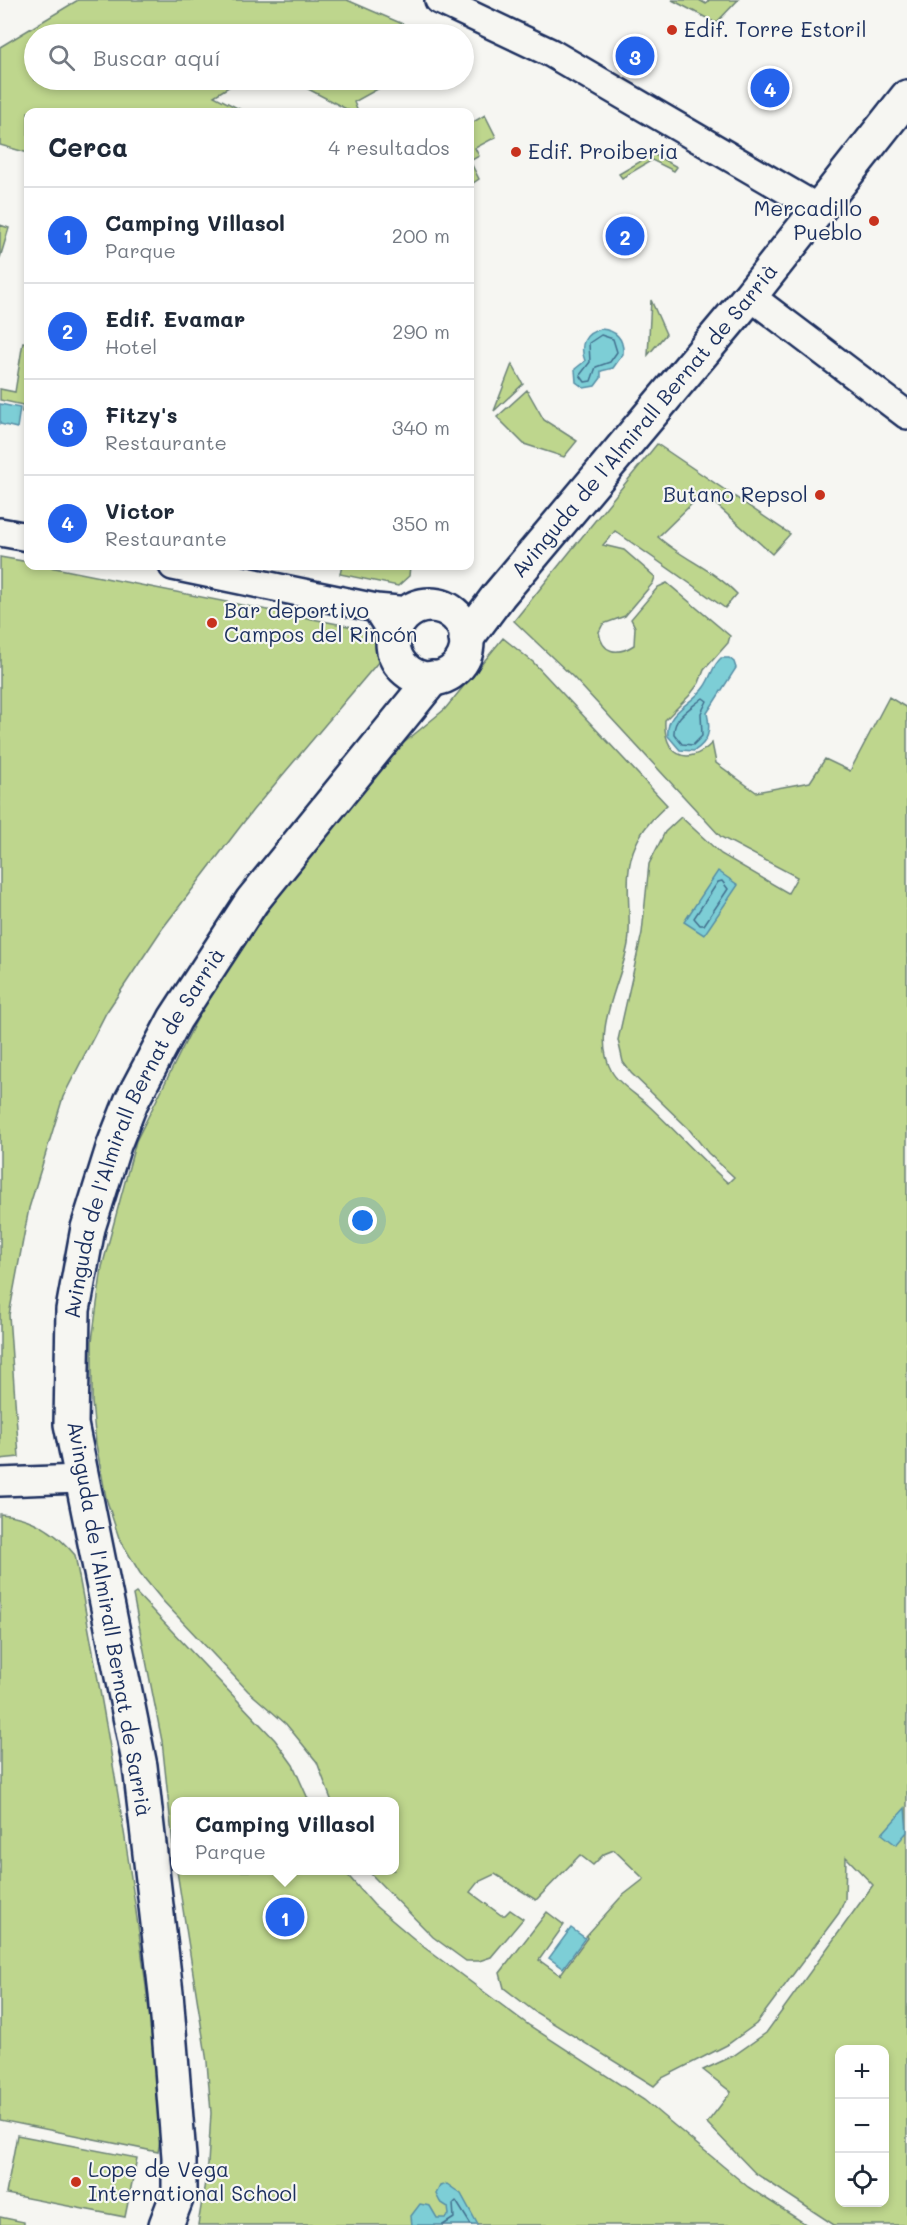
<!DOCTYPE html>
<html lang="es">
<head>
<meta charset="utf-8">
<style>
  body { margin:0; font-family:Mali,sans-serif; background:#f6f6f7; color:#1f2937 }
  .controls { position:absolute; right:18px; bottom:18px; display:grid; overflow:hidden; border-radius:12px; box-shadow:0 3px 9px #0003 }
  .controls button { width:54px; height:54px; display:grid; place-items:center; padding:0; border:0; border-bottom:2px solid #e0e1e3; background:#fff; color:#1f2937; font:30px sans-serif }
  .you { position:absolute; left:363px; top:1221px; width:21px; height:21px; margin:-15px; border:4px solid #fff; border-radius:50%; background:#1a73e8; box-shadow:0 0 0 9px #1a73e833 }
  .badge { display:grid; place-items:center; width:39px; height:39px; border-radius:50%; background:#2563eb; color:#fff; font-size:20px; font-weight:700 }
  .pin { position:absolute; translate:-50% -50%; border:3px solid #fff; box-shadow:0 2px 6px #0006 }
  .popup { position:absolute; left:171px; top:1797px; width:228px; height:78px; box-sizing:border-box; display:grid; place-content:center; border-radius:12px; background:#fff; filter:drop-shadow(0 2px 4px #0005); font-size:20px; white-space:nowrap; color:#747a83 }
  .popup b { font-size:22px; color:#1f2937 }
  .popup::after { content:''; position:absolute; left:50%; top:100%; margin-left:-12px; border:12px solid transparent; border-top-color:#fff }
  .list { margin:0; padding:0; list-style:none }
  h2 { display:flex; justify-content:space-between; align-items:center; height:78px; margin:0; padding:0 24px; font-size:26px }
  h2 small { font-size:20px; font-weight:400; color:#747a83 }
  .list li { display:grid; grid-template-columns:39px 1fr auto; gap:18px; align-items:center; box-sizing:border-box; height:96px; padding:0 24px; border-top:2px solid #e0e1e3 }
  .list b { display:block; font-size:22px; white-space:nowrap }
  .list p { margin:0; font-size:20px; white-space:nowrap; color:#747a83 }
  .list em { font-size:20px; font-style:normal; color:#747a83 }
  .icon { flex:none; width:33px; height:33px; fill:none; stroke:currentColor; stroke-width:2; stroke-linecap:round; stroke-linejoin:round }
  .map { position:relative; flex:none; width:907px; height:2225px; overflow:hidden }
  .search { position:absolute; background:#fff; box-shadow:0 3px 9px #0003; left:24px; top:24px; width:450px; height:66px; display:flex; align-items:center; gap:15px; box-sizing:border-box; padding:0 21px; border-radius:33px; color:#747a83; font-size:22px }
  .panel { position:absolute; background:#fff; box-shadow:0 3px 9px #0003; left:24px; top:108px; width:450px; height:462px; border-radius:12px }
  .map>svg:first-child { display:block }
  .green { fill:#bed68d; stroke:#6c8276; stroke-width:1.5; fill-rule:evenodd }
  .water { fill:#7dced6; stroke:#568ea6; stroke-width:1.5 }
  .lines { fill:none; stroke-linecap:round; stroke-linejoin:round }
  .shore { stroke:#426f8e; stroke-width:1.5 }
  .street-casing { stroke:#1b2f5e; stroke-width:32 }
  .secondary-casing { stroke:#1b2f5e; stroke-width:38 }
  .street { stroke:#f6f6f2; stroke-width:27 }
  .secondary { stroke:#f6f6f2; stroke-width:33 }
  .poi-dot { fill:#c8321e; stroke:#f6f6f2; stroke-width:2 }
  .labels { text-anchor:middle; stroke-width:4.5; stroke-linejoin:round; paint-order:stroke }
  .poi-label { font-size:21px; fill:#1b2f5e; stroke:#f6f6f2; text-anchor:start }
  .street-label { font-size:21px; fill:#1b2f5e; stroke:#f6f6f2 }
</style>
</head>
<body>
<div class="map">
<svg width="907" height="2225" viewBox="0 0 907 2225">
  <rect width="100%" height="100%" fill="#f6f6f2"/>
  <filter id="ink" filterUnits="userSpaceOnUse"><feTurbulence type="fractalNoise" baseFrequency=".0167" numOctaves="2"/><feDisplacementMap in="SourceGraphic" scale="12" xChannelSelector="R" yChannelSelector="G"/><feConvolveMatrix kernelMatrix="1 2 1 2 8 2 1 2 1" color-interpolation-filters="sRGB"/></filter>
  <g filter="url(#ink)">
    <path class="green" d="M78 0H347L426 34H34V80H240L214 96 245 112H28V153L0 145V47Z
      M672 0H699L706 4 709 0H738L716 23Z
      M291 80H306L310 85 319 80H394L354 102 358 112H352Z
      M485 115 496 137 475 148 479 156 470 161 479 179 470 185V124Z
      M653 154 677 167 674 171 652 160 622 178 619 174Z
      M0 225 9 228 0 258Z
      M651 300 666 334 648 355Z
      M23 342 28 343V413L22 412 23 405 0 400V389L15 392Z
      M512 364 523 384 494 411Z
      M527 390 544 420 577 441 564 457 524 444 497 417Z
      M657 444 790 534 772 554 703 493 658 537C683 559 714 570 737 594L725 608 615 531 603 545 624 550 655 577 653 583 625 616 603 624 599 632C602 653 617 656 634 645L635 627 631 619 658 587 667 583 730 636 728 643 704 670 699 683 689 696 665 720C663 753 686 769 712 743L716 763 756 792 810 782 825 759 850 771 889 697 907 708V2225H834L755 2173 707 2123 731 2092 703 2070 733 2056 766 2033 873 1885 846 1857 845 1899 839 1913 756 2024 727 2045 662 2078 654 2086 535 2012 504 1988 500 1973 547 1912 564 1925 539 1960 560 1975 587 1938 586 1936 621 1897 644 1879 614 1850 604 1854 593 1865 580 1855 536 1900 495 1874 478 1882 470 1892 501 1915H505L510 1910 523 1919 491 1957 479 1961H466L433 1937 368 1871 394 1870V1802H332L317 1762 286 1724 248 1691 163 1601 140 1573 119 1538 106 1498 96 1444 92 1402V1341L102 1267 136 1141 197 1019 237 955 279 895 400 746 445 709 503 638 533 662 667 805C654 817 643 828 636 844 621 876 633 910 628 944 621 984 590 1032 612 1072 619 1085 638 1095 649 1106 676 1131 700 1158 728 1183L734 1177 708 1153 688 1128 631 1073 623 1062 618 1040 642 933 649 864 665 832 681 817 721 854 788 893 797 877 721 837 574 678 514 621ZM840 2050H884V2202H840Z
      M0 557 28 562V566H45L373 631 379 635 385 654 253 810 162 929 106 1013 63 1097 29 1208 9 1315 19 1457 0 1459Z
      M342 566H410L409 576 398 586 340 574Z
      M0 1514C31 1516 55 1531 75 1555 103 1704 130 1852 148 2003 154 2050 168 2105 158 2152L0 2120Z
      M136 1593 275 1740 293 1765 309 1801 176 1802 175 1863 162 1741 133 1595Z
      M177 1871H344L374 1905 425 1948 530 2026 644 2100 748 2187 807 2225H198L208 2164 211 2113 207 2062Z
      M17 2135 137 2158 125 2217 6 2194Z
      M0 2217 24 2222V2225H0Z"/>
    <path class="water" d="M601 329C615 330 624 338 623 354L613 368 601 371V378L595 386 584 388 576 382 575 369 585 361C579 345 584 333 601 329Z
      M0 404 20 408 17 428 0 424Z
      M721 658H729L734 662 736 668 707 713C711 730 709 742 694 751L680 750 668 736C665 711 692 705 704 687 711 678 712 666 721 658Z
      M718 871 738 885 704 935 684 922Z
      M905 1808 907 1832 896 1845 882 1834Z
      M571 1928 585 1938 563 1968 549 1958Z
      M447 2184 461 2194 478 2225H412L411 2216 420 2204 430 2206 437 2218H445L449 2215 448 2207 440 2202 436 2194 440 2186Z"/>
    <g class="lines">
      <path class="shore" d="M601 335 613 339 617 352 610 362 596 367 591 381 585 382 580 375 590 362 589 343Z
        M703 698 707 701 701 713 702 736 693 745 682 744 674 734C673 717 691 708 703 698Z
        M722 881 728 889 704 925H700L694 918 718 882Z
        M443 2225 454 2218 453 2204 456 2201 471 2225"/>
      <g class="street-casing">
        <path id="street" d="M439 0 551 53 819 209
          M750 296 907 415
          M0 532 28 537
          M173 566 376 608 409 611
          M376 608 394 636
          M0 1482 80 1479"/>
      </g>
      <g class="secondary-casing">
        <g id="secondary">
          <circle cx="430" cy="642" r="37"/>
          <path id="s1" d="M466 639 499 595 750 296 907 97"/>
          <path id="s2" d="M166 2225 179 2191V2157L166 1993 140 1766 71 1424 73 1310 88 1228 114 1145 131 1102 175 1019 252 901 433 678"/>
        </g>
      </g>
      <use href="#street" class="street"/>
      <use href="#secondary" class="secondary"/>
    </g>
  </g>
  <g class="poi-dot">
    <circle cx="672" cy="30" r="6"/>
    <circle cx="516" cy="152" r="6"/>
    <circle cx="874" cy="221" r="6"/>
    <circle cx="820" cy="495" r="6"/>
    <circle cx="212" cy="623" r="6"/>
    <circle cx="76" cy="2182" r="6"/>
  </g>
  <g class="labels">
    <g class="poi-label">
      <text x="684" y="37">Edif. Torre Estoril</text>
      <text x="528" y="159">Edif. Proiberia</text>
      <text x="862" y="216" text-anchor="end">Mercadillo<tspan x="862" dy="24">Pueblo</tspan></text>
      <text x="808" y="502" text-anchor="end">Butano Repsol</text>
      <text x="224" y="618">Bar deportivo<tspan x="224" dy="24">Campos del Rincón</tspan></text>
      <text x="88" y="2177">Lope de Vega<tspan x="88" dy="24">International School</tspan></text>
    </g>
    <g class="street-label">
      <text dy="7" stroke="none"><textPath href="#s1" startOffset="282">Avinguda de l'Almirall Bernat de Sarrià</textPath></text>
      <text dy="7" stroke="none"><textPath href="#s2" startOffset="1118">Avinguda de l'Almirall Bernat de Sarrià</textPath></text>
      <text transform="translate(109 1619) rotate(80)" y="7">Avinguda de l'Almirall Bernat de Sarrià</text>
    </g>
  </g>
</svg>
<div class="controls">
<button>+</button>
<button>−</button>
<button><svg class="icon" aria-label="locate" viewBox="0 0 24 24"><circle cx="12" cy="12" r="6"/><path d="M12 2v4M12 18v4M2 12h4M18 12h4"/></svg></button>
</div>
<div class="you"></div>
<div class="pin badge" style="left:285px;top:1917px">1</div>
<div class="popup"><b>Camping Villasol</b>Parque</div>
<div class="pin badge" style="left:625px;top:236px">2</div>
<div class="pin badge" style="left:635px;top:56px">3</div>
<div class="pin badge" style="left:770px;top:88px">4</div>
<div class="search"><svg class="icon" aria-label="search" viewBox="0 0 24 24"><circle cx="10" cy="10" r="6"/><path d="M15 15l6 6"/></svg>Buscar aquí</div>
<section class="panel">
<h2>Cerca<small>4 resultados</small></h2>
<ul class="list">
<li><span class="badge">1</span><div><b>Camping Villasol</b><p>Parque</p></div><em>200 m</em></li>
<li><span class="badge">2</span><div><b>Edif. Evamar</b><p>Hotel</p></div><em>290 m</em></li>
<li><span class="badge">3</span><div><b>Fitzy's</b><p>Restaurante</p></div><em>340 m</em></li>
<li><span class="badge">4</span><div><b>Victor</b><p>Restaurante</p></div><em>350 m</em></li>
</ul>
</section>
</div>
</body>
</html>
